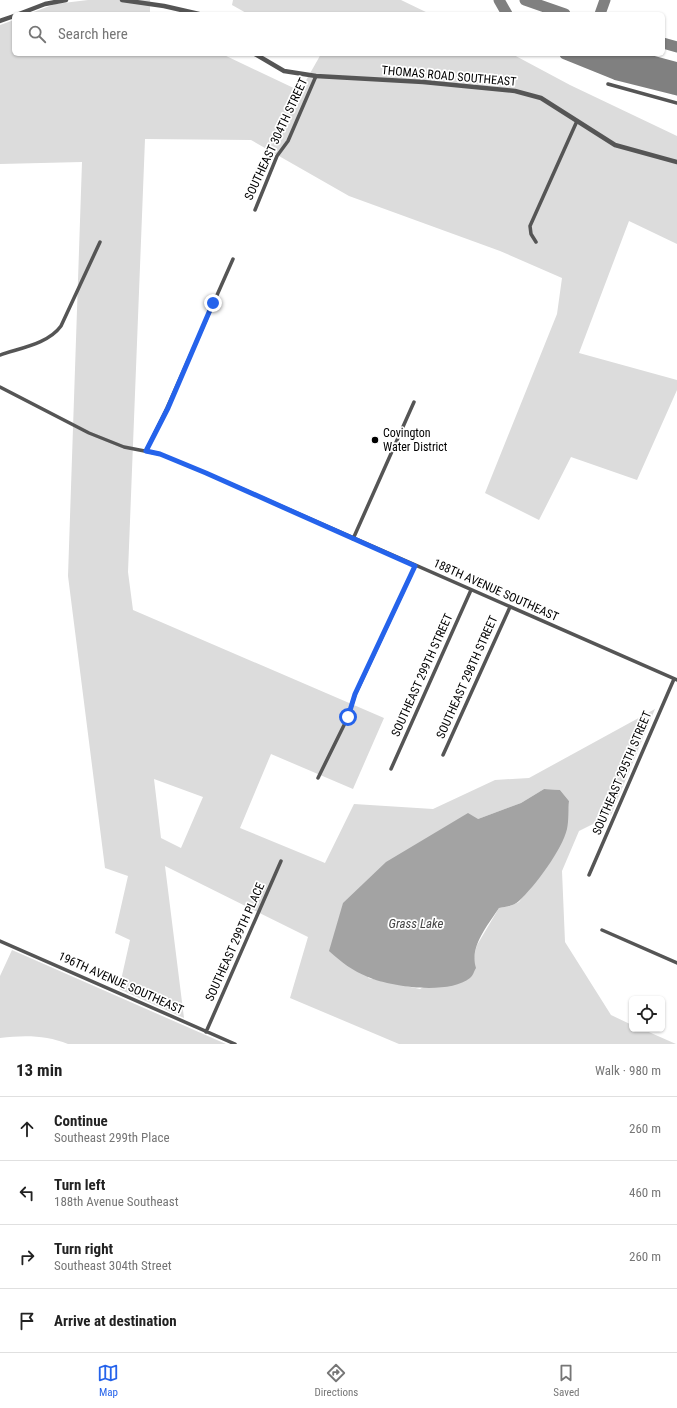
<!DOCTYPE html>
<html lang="en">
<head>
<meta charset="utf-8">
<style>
  body { margin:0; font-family:"Roboto Condensed",sans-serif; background:#f2f2f2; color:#222 }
  .controls { position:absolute; right:12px; bottom:12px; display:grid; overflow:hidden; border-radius:6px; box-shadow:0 1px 3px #0004 }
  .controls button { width:36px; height:36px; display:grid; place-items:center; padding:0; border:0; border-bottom:1px solid #e0e0e0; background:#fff; color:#222; font:20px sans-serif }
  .stop { position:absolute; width:12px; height:12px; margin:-9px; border:3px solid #2563eb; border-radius:50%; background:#fff }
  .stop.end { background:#2563eb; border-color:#fff; box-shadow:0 1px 4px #0008 }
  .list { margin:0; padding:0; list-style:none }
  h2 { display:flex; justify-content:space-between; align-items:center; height:52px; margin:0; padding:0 16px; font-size:17px }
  h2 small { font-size:13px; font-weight:400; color:#767676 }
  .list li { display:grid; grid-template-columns:26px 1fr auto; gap:12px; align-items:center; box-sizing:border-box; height:64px; padding:0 16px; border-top:1px solid #e0e0e0 }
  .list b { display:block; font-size:15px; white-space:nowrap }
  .list p { margin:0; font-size:13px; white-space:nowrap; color:#767676 }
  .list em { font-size:13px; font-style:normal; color:#767676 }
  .icon { flex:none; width:22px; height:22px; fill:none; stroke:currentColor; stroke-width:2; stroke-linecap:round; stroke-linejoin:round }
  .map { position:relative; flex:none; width:677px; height:1044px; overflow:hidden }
  .search { position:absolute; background:#fff; box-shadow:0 1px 3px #0004; left:12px; right:12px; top:12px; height:44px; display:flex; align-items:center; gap:10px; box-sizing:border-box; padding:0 14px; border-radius:6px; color:#767676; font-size:15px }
  .sheet { height:308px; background:#fff }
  nav { display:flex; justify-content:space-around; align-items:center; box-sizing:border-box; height:56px; border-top:1px solid #e0e0e0; background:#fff; font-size:11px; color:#767676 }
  nav a { display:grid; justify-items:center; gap:2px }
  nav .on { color:#2563eb }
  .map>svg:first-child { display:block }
  .green { fill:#dcdcdc; fill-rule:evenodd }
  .water { fill:#a3a3a3 }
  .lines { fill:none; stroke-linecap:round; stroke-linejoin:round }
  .taxiway { stroke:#808080; stroke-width:11 }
  .runway { stroke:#808080; stroke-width:29 }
  .minor { stroke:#555; stroke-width:3.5 }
  .tertiary { stroke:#555; stroke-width:4.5 }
  .route { stroke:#2563eb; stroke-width:5 }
  .poi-dot { fill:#000; stroke:#fff; stroke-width:1.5 }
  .labels { text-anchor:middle; stroke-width:3.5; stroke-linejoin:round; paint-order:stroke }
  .street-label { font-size:12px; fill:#000; stroke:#fff }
  .poi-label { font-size:12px; fill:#000; stroke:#fff; text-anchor:start }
  .water-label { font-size:13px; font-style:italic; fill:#444; stroke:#fff }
</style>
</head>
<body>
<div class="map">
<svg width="677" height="1044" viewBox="0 0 677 1044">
  <rect width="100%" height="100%" fill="#fff"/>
  <path class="green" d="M88 0H150V14H28L55 4Z
    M233 0H401L430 14H248L232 5Z
    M14 20V54H222L300 91 321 54H512L570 85 677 136V244L629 221 579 353 677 380V390L637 480 571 457 539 520 485 493 557 314 562 278 500 251 349 196 251 140 145 139 128 572 133 610 384 718 353 789 271 754 240 828 325 863 354 804 433 809 495 780 529 778 655 709 611 815 579 831 562 871 565 942 611 1015 632 1025V1029H642L676 1044H399L290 998 308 937 165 866 184 1018 119 989 130 940 115 933 128 876 105 868 68 576 82 162 0 164V25ZM154 779 203 797 181 848 161 838ZM544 789 560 790 569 801 566 829 556 853 519 902 510 906 499 908 477 945 473 959 420 989 368 978 478 819 521 803Z
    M12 950 226 1044H68C46 1035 24 1035 0 1038V976Z"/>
  <path class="water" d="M544 789 560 790 569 801C568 810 569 820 567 829 562 850 535 886 519 901 513 906 506 907 499 908 488 925 469 947 476 968 474 971 473 976 470 978 449 995 391 987 368 977 353 971 341 962 329 951L343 903 386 862 468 813 478 819 521 803Z"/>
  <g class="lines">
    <path class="taxiway" d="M499 0 507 14
      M525 0 565 14
      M600 14 605 0
      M663 43 677 47
      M565 54 617 75
      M619 61 617 75 677 90
      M673 89 677 74"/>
    <path class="runway" d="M595 55 677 77"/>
    <path class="minor" d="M608 84 677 103
      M255 210 277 156 288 141 316 76
      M536 242 531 234 530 226 577 121
      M0 355C20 348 48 344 61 326L100 242
      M0 387 89 433 124 447 160 454 206 473 677 680
      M146 451 167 408 233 259
      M353 539 414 402
      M443 755 510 607
      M391 769 471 590
      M318 778 348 717 355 695 415 566
      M589 875 674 679
      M602 930 677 963
      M0 941 235 1044
      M206 1032 281 861"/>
    <path class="tertiary" d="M122 0 164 6 199 14
      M19 14 45 4 66 0
      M0 21 14 16
      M255 54 284 71 316 76 423 82 515 91 541 98 615 145 677 162"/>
  </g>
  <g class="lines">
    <path class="route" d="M213 303 168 408 146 451 160 454 206 473 415 566 355 694 348 717"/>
  </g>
  <circle class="poi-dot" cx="375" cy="440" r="4"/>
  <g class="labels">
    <g class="street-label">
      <text transform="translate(449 76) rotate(5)" y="4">THOMAS ROAD SOUTHEAST</text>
      <text transform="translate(276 139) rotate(-65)" y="4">SOUTHEAST 304TH STREET</text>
      <text transform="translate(496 590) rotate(24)" y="4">188TH AVENUE SOUTHEAST</text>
      <text transform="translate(422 675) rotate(-66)" y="4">SOUTHEAST 299TH STREET</text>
      <text transform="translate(467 677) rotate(-66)" y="4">SOUTHEAST 298TH STREET</text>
      <text transform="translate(622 773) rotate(-67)" y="4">SOUTHEAST 295TH STREET</text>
      <text transform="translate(235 942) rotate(-66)" y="4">SOUTHEAST 299TH PLACE</text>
      <text transform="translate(121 983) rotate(24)" y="4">196TH AVENUE SOUTHEAST</text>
    </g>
    <g class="poi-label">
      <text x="383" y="437">Covington<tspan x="383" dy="14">Water District</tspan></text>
    </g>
    <g class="water-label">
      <text x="416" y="928">Grass Lake</text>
    </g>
  </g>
</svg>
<div class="controls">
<button><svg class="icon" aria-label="locate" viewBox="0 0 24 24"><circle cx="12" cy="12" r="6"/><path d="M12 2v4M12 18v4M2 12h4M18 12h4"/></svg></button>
</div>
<div class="stop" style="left:348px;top:717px"></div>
<div class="stop end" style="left:213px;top:303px"></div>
<div class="search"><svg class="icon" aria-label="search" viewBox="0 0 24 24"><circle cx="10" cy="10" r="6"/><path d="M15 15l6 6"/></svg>Search here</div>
</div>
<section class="sheet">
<h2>13 min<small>Walk · 980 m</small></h2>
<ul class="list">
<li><svg class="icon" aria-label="ahead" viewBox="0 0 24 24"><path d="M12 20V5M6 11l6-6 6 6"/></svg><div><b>Continue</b><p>Southeast 299th Place</p></div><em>260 m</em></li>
<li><svg class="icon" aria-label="left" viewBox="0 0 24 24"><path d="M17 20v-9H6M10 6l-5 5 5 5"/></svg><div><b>Turn left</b><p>188th Avenue Southeast</p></div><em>460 m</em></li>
<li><svg class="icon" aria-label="right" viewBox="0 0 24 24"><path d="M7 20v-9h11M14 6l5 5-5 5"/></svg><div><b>Turn right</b><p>Southeast 304th Street</p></div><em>260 m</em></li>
<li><svg class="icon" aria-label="arrive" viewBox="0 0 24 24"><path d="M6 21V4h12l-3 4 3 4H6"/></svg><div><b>Arrive at destination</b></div></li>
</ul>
</section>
<nav>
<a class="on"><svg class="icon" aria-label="map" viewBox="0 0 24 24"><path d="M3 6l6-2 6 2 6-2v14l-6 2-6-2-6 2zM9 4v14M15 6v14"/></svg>Map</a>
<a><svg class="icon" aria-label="directions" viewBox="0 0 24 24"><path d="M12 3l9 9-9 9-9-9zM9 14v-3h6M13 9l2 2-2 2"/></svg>Directions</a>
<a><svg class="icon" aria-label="saved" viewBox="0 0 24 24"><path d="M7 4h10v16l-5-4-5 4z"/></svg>Saved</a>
</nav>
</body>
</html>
